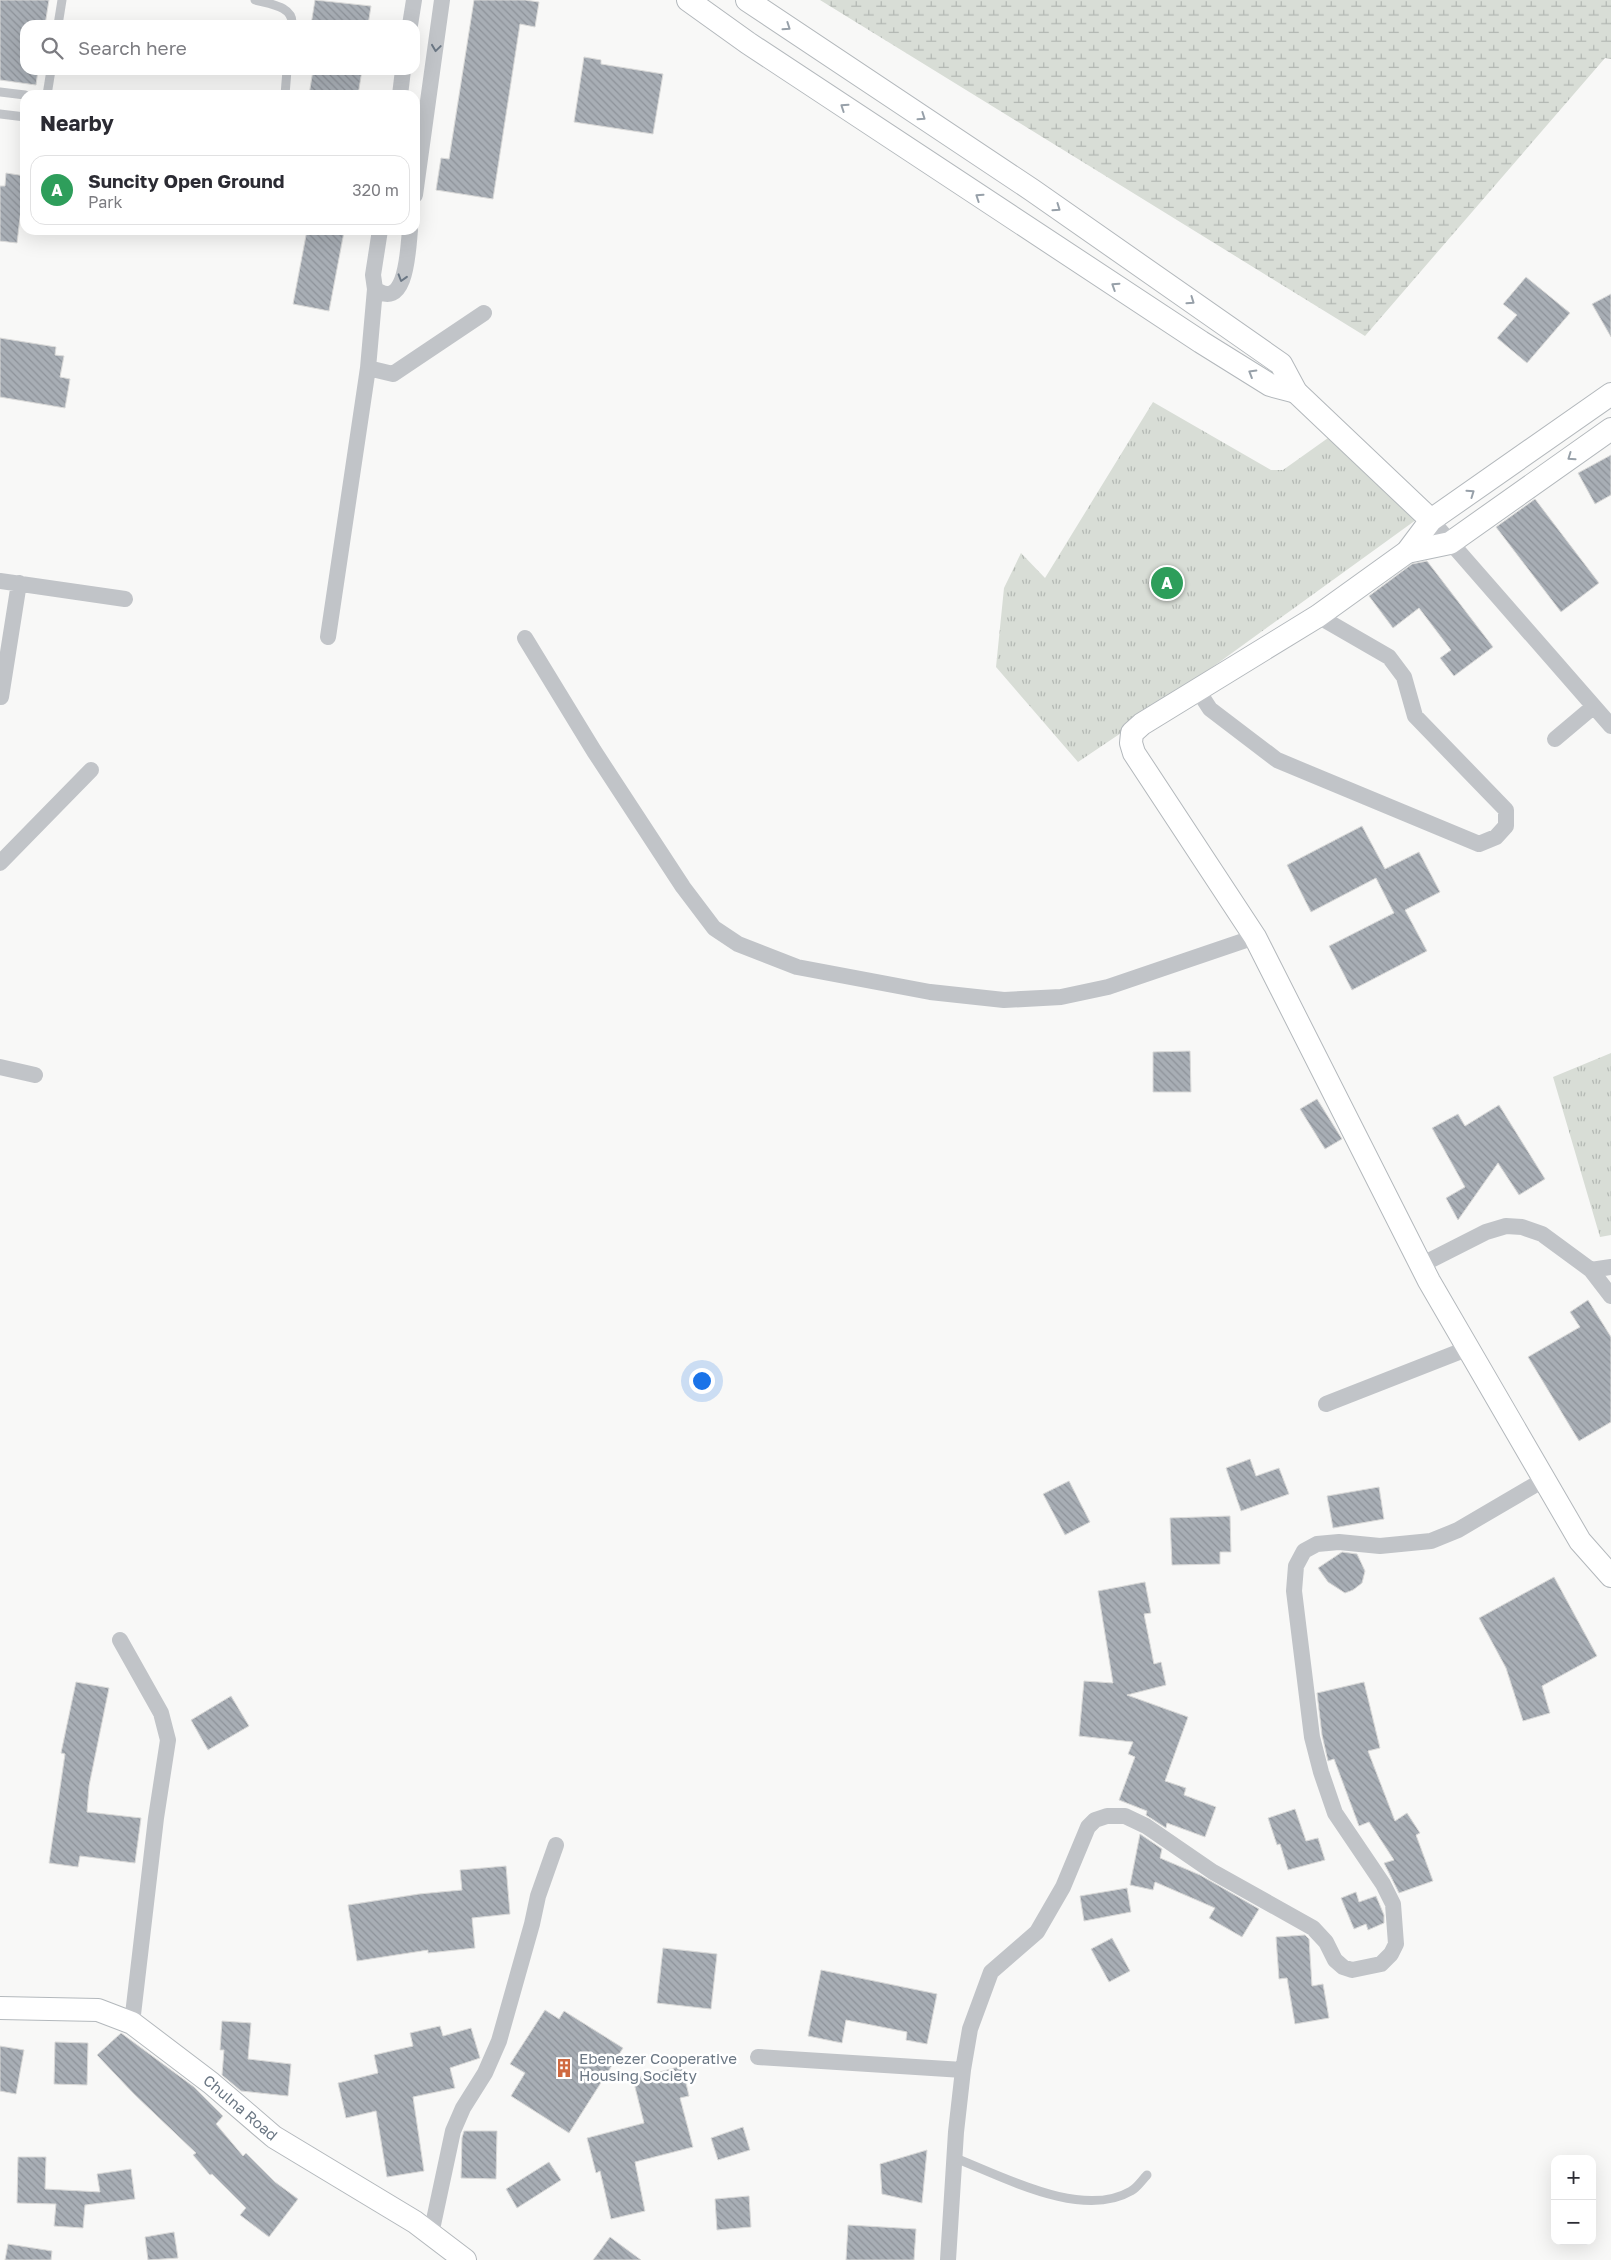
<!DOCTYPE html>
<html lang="en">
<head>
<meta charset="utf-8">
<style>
  body { margin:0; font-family:"Golos Text",sans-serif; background:#f7f7f7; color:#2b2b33 }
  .controls { position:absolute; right:15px; bottom:15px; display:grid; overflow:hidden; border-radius:10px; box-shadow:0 5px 20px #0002 }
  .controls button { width:45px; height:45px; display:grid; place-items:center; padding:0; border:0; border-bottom:1px solid #e1e1e2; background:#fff; color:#2b2b33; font:25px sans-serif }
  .you { position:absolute; left:701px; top:1380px; width:18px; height:18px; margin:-12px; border:4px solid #fff; border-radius:50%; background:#1a73e8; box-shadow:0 0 0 8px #1a73e833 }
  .badge { display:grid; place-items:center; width:32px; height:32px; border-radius:50%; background:#d93025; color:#fff; font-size:16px; font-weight:700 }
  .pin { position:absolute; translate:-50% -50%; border:2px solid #fff; box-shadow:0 1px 5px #0006 }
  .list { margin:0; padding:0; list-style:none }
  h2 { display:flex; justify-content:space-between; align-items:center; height:65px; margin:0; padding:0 20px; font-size:21px }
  h2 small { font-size:16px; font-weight:400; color:#7c7c81 }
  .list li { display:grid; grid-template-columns:32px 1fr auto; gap:15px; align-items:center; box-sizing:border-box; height:70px; margin:0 10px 10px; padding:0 10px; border:1px solid #e1e1e2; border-radius:15px }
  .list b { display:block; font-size:19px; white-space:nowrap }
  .list p { margin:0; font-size:16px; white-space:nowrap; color:#7c7c81 }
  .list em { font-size:16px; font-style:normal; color:#7c7c81 }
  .icon { flex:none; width:28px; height:28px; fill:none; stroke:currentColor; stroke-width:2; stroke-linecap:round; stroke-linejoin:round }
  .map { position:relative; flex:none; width:1611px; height:2260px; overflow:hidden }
  .search { position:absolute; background:#fff; box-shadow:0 5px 20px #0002; left:20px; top:20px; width:400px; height:55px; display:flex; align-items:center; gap:12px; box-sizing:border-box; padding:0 18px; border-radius:15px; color:#7c7c81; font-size:19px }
  .panel { position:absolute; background:#fff; box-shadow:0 5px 20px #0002; left:20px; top:90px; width:400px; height:145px; border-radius:15px }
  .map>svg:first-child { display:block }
  .wetland { fill:url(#wetland-marsh) }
  .park { fill:url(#park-tufts) }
  .building { fill:url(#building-back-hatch); stroke:#dadad9 }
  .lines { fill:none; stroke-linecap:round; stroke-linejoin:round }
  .secondary-casing { stroke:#b3b8bc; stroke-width:24 }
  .lane { stroke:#c1c4c8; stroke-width:9 }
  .street { stroke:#c1c4c8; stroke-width:16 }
  .secondary { stroke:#fff; stroke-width:22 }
  .oneway { stroke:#97a0a9 }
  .oneway2 { stroke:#6b7784 }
  .labels { text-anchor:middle; stroke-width:5; stroke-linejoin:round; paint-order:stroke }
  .poi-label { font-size:15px; fill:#6b7784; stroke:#fff; text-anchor:start }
  .street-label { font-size:15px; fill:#6b7784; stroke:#fff }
</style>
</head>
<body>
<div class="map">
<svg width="1611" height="2260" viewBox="0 0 1611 2260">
  <defs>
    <pattern id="wetland-marsh" width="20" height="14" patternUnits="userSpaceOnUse" patternTransform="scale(1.25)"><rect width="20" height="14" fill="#d8ddd6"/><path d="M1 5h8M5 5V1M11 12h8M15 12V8" fill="none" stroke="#b3b8b3"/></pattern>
    <pattern id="park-tufts" width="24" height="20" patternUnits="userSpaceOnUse" patternTransform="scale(1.25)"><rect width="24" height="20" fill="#d8ddd6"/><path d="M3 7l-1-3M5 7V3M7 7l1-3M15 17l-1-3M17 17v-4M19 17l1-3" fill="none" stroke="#b3b8b3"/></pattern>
    <pattern id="building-back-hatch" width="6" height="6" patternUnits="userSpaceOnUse" patternTransform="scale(1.25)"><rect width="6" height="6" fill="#a8aeb5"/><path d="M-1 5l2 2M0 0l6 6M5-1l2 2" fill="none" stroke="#8d9299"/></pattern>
  </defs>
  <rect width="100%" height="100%" fill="#f8f8f7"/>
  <path class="wetland" d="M820 0H1611V59L1605 58 1365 336Z"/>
  <path class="park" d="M1153 402 1271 470H1283L1328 438 1420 517 1127 729 1078 762 996 667 1004 588 1021 553 1045 578Z
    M1611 1053V1235L1600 1237 1553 1077Z"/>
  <path class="building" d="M0 0H49L45 25H25V70H38L36 85 0 80Z
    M315 0 371 6 368 25H311Z
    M474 0H525L539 2 535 27 520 24 493 199 436 190 441 158 449 159Z
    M584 57 601 60V64L663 74 653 134 574 122Z
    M313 70H362L358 95H309Z
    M6 173 25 176 17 243 0 241V186H5Z
    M307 230 344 232 329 311 293 304Z
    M1526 277 1570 313 1527 363 1497 338 1517 315 1503 304Z
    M1611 294V337L1592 304Z
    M0 338 56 347 55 355 64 356 60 377 70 379 65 408 0 397Z
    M1611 455V495L1595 504 1578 473Z
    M1535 499 1599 583 1561 612 1496 527Z
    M1427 561 1493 647 1454 676 1440 658 1451 650 1419 608 1393 628 1369 596 1412 564Z
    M1362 826 1385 869 1419 852 1440 892 1405 910 1427 951 1352 990 1329 946 1394 913 1376 878 1311 912 1287 865Z
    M1190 1051 1191 1092H1153V1052Z
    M1317 1099 1342 1139 1325 1149 1300 1109Z
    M1499 1105 1545 1179 1519 1195 1498 1163 1458 1220 1446 1198 1465 1187 1432 1128 1458 1114 1465 1126Z
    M1588 1300 1611 1337V1422L1579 1441 1528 1357 1580 1327 1570 1312Z
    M1250 1459 1256 1476 1279 1468 1289 1494 1241 1511 1226 1468Z
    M1069 1481 1090 1522 1065 1535 1043 1494Z
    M1379 1487 1384 1519 1333 1528 1327 1496Z
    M1230 1516 1231 1552H1220V1564L1172 1565 1170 1518Z
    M1342 1552 1357 1554 1365 1571 1362 1583 1353 1590 1345 1593 1328 1582 1318 1568Z
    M1554 1577 1597 1656 1542 1686 1550 1713 1523 1721 1506 1668 1479 1618Z
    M1145 1582 1151 1613 1144 1614 1154 1664 1161 1662 1166 1685 1127 1695 1188 1717 1165 1781 1186 1788 1184 1795 1216 1807 1205 1837 1167 1823 1166 1828 1146 1815 1147 1811 1119 1800 1135 1757 1128 1754 1133 1742 1079 1736 1084 1681 1113 1683 1098 1591Z
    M76 1682 109 1688 89 1786 87 1812 141 1818 135 1863 80 1856 78 1867 49 1863 65 1754 61 1753Z
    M1364 1682 1380 1748 1368 1751 1395 1821 1407 1813 1420 1833 1416 1835 1433 1881 1399 1893 1384 1863 1394 1860 1369 1822 1359 1826 1334 1759 1328 1761 1322 1735 1317 1693Z
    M231 1696 249 1726 208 1750 191 1720Z
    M1295 1809 1306 1841 1318 1838 1325 1860 1288 1870 1280 1844 1277 1845 1268 1818Z
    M1140 1834 1162 1849 1160 1858 1200 1875 1259 1909 1242 1937 1209 1918 1215 1908 1155 1882 1153 1890 1130 1885Z
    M506 1866 510 1914 472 1918 475 1948 428 1953V1950L357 1961 348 1905 419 1894 462 1890 460 1870Z
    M1127 1888 1131 1912 1084 1921 1080 1896Z
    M1356 1892 1359 1902 1376 1896 1384 1915V1923L1368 1930 1366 1924 1354 1929 1341 1898Z
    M1305 1935 1309 1939 1312 1986 1323 1984 1329 2018 1295 2024 1287 1978 1279 1979 1276 1937Z
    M1112 1938 1130 1971 1109 1982 1091 1949Z
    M663 1948 717 1954 711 2009 657 2003Z
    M821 1970 937 1994 927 2044 906 2040 907 2032 846 2020 842 2043 808 2036Z
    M545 2010 559 2019 564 2011 623 2048 569 2133 511 2096 525 2073 510 2064Z
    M222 2021 251 2023 248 2059 291 2064 288 2096 241 2091 222 2075 224 2050H220Z
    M440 2026 443 2036 471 2028 480 2058 450 2068 455 2088 413 2097 424 2171 387 2177 376 2111 346 2118 338 2083 378 2073 374 2055 413 2046 410 2033Z
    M121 2033 194 2087 223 2116 216 2124 243 2156 246 2153 275 2182 298 2199 269 2237 240 2215 246 2208 212 2174 210 2175 193 2155 196 2153 134 2094 97 2055Z
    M55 2042 88 2043 87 2085 54 2084Z
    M0 2046 24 2050 16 2094 0 2091Z
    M682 2066 689 2096 680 2098 693 2147 635 2162 645 2211 611 2219 600 2171 596 2173 587 2138 644 2123 633 2079Z
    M743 2127 750 2150 718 2160 711 2138Z
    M464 2131H497L496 2179 461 2178 462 2138Z
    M927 2150 922 2203 882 2194 880 2164Z
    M18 2157H46L45 2189 100 2192 97 2174 131 2169 135 2199 85 2205 83 2228 54 2226 56 2204 17 2203Z
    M549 2162 561 2180 517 2208 506 2189Z
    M749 2196 751 2227 717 2230 715 2199Z
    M848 2225 916 2229 914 2260H846Z
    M174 2232 178 2258 148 2260 145 2237Z
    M610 2237 641 2260H593Z
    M8 2244 52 2251 51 2260H5Z"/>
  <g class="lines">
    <g class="secondary-casing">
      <g id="secondary">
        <path d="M688 0 748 43 1201 342 1270 385 1296 392"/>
        <path d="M747 0 1032 190 1281 364 1296 392 1431 520"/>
        <path d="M1611 394 1431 520 1407 552 1318 616 1142 724 1132 733 1131 743 1134 753 1255 937 1429 1281 1580 1541 1611 1576"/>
        <path d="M1407 552 1450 543 1611 429"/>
        <path id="s1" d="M0 2008 98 2010 132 2023 211 2083 274 2137 415 2222 465 2260"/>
      </g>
    </g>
    <path class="lane" d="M255 0C269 4 294 6 292 25
      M58 25 62 0
      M0 92 25 95
      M47 95 51 70
      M285 95 287 70
      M0 114 25 117
      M955 2158C1002 2176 1082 2220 1131 2191 1137 2188 1142 2180 1147 2175"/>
    <path class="street" d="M410 25 414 0
      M400 95 403 70
      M415 195 442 0
      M380 230 373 275 375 289C407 312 408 248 410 230
      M368 368 375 289
      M1431 520 1611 726
      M0 581 125 599
      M328 637 368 368 393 374 484 313
      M525 638 594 751 683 887 714 928 738 944 797 967 930 992 1004 1000 1061 997 1108 987 1255 937
      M1197 689 1210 709 1277 760 1479 844 1496 837 1506 826V810L1415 716 1404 677 1389 657 1318 616
      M1 697 19 583
      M1555 739 1593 707
      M0 863 91 770
      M0 1067 35 1075
      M1421 1265 1486 1232 1506 1226 1522 1227 1542 1234 1591 1270
      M1611 1267 1591 1270 1611 1296
      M1326 1404 1469 1348
      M120 1640 161 1713 168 1740 156 1818 132 2023
      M758 2057 963 2070
      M431 2234 453 2131 463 2108 485 2073 499 2041 532 1924 538 1896 556 1845
      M948 2260 956 2132 963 2070 970 2029 991 1972 1037 1932 1063 1887 1088 1827 1095 1820 1107 1816H1125L1146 1826 1213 1872 1313 1928 1326 1942 1335 1960 1343 1967 1352 1970 1381 1964 1391 1954 1396 1944 1393 1904 1383 1884 1335 1813 1321 1772 1312 1737 1294 1591 1296 1566 1304 1551 1317 1544 1339 1542 1380 1546 1431 1541 1458 1530 1545 1479"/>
    <use href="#secondary" class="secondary"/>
  </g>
  <defs><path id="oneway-chevron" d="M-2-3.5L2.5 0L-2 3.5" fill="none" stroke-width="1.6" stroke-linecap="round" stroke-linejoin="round" transform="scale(1.25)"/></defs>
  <g class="oneway">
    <use href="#oneway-chevron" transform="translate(787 27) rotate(34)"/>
    <use href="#oneway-chevron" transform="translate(844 107) rotate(-146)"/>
    <use href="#oneway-chevron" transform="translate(922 117) rotate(34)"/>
    <use href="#oneway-chevron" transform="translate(979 197) rotate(-146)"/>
    <use href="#oneway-chevron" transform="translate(1057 208) rotate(35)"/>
    <use href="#oneway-chevron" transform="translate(1115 286) rotate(-147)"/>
    <use href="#oneway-chevron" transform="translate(1191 301) rotate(35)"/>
    <use href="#oneway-chevron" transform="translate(1252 373) rotate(-149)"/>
    <use href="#oneway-chevron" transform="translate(1571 457) rotate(145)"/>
    <use href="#oneway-chevron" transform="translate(1471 493) rotate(-35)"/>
  </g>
  <g class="oneway2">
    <use href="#oneway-chevron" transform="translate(436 48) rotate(98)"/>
    <use href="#oneway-chevron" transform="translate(402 278) rotate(107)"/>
  </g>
  <defs>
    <g id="building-bare" transform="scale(1.5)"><path d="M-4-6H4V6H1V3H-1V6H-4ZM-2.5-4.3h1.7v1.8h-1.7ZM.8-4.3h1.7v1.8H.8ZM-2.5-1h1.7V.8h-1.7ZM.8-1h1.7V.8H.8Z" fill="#cf6940" stroke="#fff" stroke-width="2.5" paint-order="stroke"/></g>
  </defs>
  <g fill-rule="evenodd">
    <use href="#building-bare" x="564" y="2068"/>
  </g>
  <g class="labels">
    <g class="poi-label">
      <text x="579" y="2064">Ebenezer Cooperative<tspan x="579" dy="17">Housing Society</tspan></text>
    </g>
    <g class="street-label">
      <text dy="5" stroke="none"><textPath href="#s1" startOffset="272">Chulna Road</textPath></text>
    </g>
  </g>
</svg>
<div class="controls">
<button>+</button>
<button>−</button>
</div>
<div class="you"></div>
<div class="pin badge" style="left:1167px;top:583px;background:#2e9e5b">A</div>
<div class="search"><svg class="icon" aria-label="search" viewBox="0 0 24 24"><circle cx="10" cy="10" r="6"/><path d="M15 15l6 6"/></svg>Search here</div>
<section class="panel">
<h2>Nearby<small></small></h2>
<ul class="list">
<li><span class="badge" style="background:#2e9e5b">A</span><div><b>Suncity Open Ground</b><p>Park</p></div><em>320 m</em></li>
</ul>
</section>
</div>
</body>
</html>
